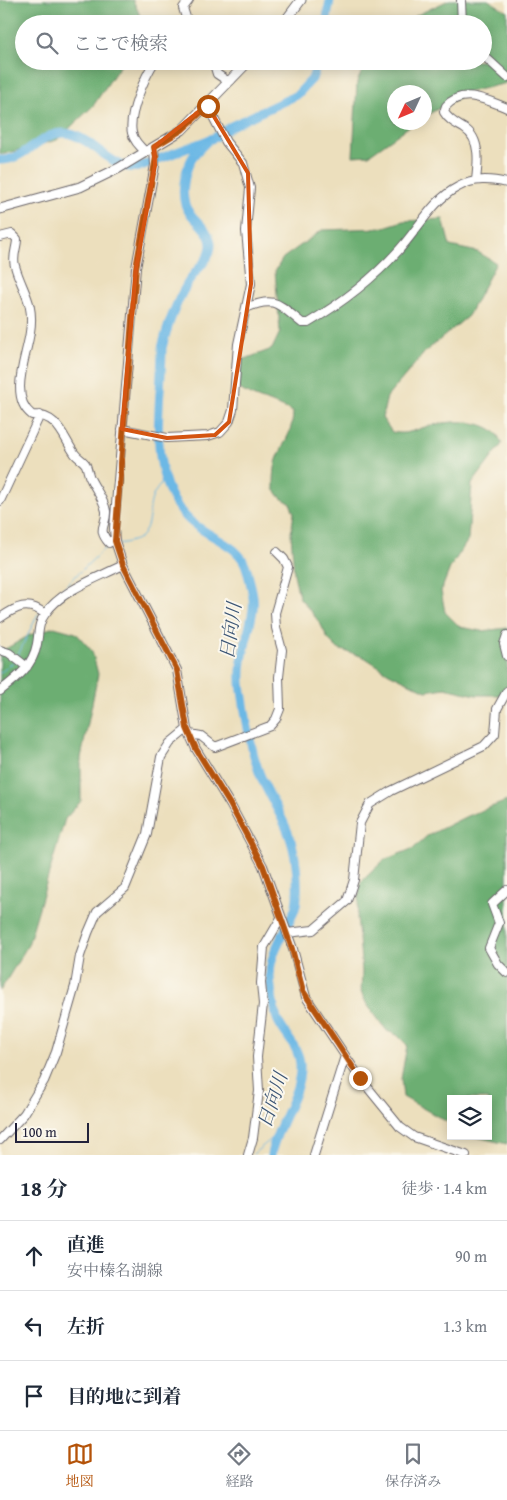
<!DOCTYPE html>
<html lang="ja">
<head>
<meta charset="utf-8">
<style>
  body { margin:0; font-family:"Gentium Book Plus","Noto Serif JP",serif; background:#f2f2f3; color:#1f2937 }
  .controls { position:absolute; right:15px; bottom:15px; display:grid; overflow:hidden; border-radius:0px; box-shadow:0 2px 12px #0003 }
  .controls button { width:45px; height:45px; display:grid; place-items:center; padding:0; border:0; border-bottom:1px solid #e0e1e3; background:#fff; color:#1f2937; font:25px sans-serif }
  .compass { position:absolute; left:387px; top:85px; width:45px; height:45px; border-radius:50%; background:#fff; box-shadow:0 2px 12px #0003; rotate:226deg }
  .scale { position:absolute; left:15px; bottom:12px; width:74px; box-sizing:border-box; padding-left:5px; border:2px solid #22223b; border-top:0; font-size:14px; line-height:18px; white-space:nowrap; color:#22223b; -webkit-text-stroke:4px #fbf7ec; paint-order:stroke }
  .stop { position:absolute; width:15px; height:15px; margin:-11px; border:4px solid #b45309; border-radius:50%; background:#fff }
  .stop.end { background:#b45309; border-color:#fff; box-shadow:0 1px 5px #0008 }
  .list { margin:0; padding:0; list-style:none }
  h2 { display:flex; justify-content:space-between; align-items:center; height:65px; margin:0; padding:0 20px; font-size:21px }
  h2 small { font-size:16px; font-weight:400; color:#747a83 }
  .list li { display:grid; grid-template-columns:32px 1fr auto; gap:15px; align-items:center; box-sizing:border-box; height:70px; padding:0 20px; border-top:1px solid #e0e1e3 }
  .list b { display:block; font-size:19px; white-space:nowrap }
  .list p { margin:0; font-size:16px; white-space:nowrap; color:#747a83 }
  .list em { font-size:16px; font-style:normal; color:#747a83 }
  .icon { flex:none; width:28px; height:28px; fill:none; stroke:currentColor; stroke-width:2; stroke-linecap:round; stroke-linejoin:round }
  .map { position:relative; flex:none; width:507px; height:1155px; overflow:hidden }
  .search { position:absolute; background:#fff; box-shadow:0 2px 12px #0003; left:15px; right:15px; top:15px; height:55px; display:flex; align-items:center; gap:12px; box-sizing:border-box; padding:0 18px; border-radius:28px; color:#747a83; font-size:19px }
  .sheet { height:275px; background:#fff }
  nav { display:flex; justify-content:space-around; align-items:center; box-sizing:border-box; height:70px; border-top:1px solid #e0e1e3; background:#fff; font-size:14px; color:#747a83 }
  nav a { display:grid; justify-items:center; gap:2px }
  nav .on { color:#b45309 }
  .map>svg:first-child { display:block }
  .forest { fill:#6cae72; stroke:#476856 }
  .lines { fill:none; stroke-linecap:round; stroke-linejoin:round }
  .stream { stroke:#6cb8e5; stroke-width:1 }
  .river { stroke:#6cb8e5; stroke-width:9 }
  .minor-casing { stroke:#696468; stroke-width:10 }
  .major-casing { stroke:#696468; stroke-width:11 }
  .minor { stroke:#fff; stroke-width:8 }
  .major { stroke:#fff; stroke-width:9 }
  .route { stroke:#b45309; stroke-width:6 }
  .marked { fill:none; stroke:#d45411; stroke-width:4; stroke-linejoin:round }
  .labels { text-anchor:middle; stroke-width:4; stroke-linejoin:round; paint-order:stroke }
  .water-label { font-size:19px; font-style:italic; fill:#3c5676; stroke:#fbf7ec }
</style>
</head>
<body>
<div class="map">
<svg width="507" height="1155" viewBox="0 0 507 1155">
  <rect width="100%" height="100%" fill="#fbf7ec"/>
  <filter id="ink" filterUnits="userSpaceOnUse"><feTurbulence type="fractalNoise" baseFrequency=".02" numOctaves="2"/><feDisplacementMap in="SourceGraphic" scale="10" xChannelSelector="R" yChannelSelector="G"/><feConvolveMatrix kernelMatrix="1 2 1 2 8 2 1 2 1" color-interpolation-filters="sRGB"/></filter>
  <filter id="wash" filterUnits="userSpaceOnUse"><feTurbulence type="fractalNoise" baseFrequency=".0096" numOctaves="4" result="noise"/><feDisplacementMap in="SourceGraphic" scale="20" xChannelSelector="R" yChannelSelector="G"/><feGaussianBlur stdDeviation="1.12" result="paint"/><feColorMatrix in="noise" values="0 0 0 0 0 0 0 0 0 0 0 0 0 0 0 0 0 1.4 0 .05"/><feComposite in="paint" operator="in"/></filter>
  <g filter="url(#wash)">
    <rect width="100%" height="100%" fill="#ecdfbd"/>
    <path class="forest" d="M0 0H133L142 20 140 24H24V61H123L93 106 57 140 4 154H0Z
      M449 0H488L507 11V83L469 92 425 116 424 92H394V122L414 123 369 155 353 156 357 82 367 61H483V24H405L417 15Z
      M443 219 450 246 478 252 496 263 468 316 425 352 387 397 382 418 392 432C406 435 412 431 425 427 445 421 476 418 494 431 498 434 500 440 502 444L472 484 468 540 450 568 441 591 445 612 460 627 482 631 507 628V695H476L445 688 426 691 389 673 364 657 338 649 328 639 320 623 299 597 294 574 291 533 294 513 290 503 281 498 274 489C274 479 274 466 278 457 285 441 293 430 293 412 275 402 255 400 238 388L234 363 272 349 280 332 275 271 283 258 322 230 381 228 403 221Z
      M54 627 76 633 92 651 98 674 81 758V801L65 819 28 945 0 991V652L30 635Z
      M507 801V1144L472 1136H488V1099H451V1124L403 1097 401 1079 407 1045 397 1035 387 1031 366 1003 361 992 362 972 357 917 360 883 384 860 414 848 427 836 467 816Z"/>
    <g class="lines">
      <path class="stream" d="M119 544C127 542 140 541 144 533 155 512 142 501 166 479
        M41 609 104 549 113 546
        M18 655 38 614
        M0 673 15 661
        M253 1154 275 1136"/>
      <path class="river" d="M326 24 330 0
        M208 140C203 146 194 153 191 160 184 174 179 199 189 212 196 222 212 232 211 246 210 259 198 268 191 278 177 299 168 324 162 348 162 403 144 477 189 520 208 538 241 544 247 570 250 582 255 597 253 609 249 637 237 662 242 691 246 717 250 747 259 772 269 799 289 824 294 853 297 865 299 898 295 909 286 932 271 949 270 974 270 984 274 1013 278 1021 285 1036 299 1047 300 1064 302 1094 276 1125 271 1155
        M0 160C27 161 43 127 70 134 93 139 115 172 138 167L216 137 231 126 297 95 312 79 318 61"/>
    </g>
  </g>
  <g filter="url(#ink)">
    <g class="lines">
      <g class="minor-casing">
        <path id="minor" d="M461 0 462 24
          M188 24 183 8 189 0
          M483 55 507 77
          M213 61 217 74 226 80H231
          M154 147 155 165 136 268 114 528 115 541 123 565 177 670 187 729 196 749 231 806 263 866 293 949 306 997 360 1078 400 1127 414 1137 466 1155
          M146 152C140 147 134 141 132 133 128 115 145 76 155 61
          M476 180C478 164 481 139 465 129 457 124 449 121 444 112L446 106C463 87 487 100 507 108
          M0 237 12 234 17 239C17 248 12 256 15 266 22 291 35 302 30 332 27 356 8 397 32 415 59 414 63 438 75 454 78 458 84 461 86 465 88 470 88 475 91 480 96 490 104 500 106 511 107 526 96 528 109 543L114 539
          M246 308C276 295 279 305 302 323H308C340 304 373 279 398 251 418 230 432 200 458 187 474 178 490 179 507 183
          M122 429 167 438 208 436 220 432 229 422 233 410 238 344 251 284 246 231 250 188 243 163 226 142 207 105
          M0 501 40 415
          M0 618C16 607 28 600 45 614
          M507 635 504 644 507 656
          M0 650 9 653 27 667
          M0 691C17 678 33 666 37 644 39 633 38 623 45 614 61 590 98 578 123 565
          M190 734 201 736 215 747 270 726 276 719 280 709 279 677 282 650 276 628 275 613 288 567 284 559 277 552
          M507 890 492 904 499 923 489 948 498 964 507 973
          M287 933 313 930 347 901 354 880 360 823 370 804 391 791 484 746 495 734 497 709 507 691
          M0 1140 24 1114 44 1081 56 1052 75 986 80 956 88 933 97 912 125 888 147 834 161 757 170 743 187 729
          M248 1155 253 1138 259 1091 257 1057 263 1004 261 983 264 947 281 918
          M314 1155 345 1056"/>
      </g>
      <g class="major-casing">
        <path id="major" d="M283 24 301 0
          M0 209 80 187 119 168 182 130 249 61"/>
      </g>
      <use href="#minor" class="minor"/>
      <use href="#major" class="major"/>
    </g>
  </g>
  <g class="lines" filter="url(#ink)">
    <path class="route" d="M208 106 182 130 154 147 156 157 136 268 115 541 123 565 177 670 187 728 196 749 231 806 263 866 292 949 303 991 360 1078"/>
  </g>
  <path class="marked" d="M207 105 248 173 251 284 229 422 215 435 167 438 122 429 136 268 155 165 154 147Z"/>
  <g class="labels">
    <g class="water-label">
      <text transform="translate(230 631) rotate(-82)" y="7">日向川</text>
      <text transform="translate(272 1100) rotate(-72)" y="7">日向川</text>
    </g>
  </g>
</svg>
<div class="controls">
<button><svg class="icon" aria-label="layers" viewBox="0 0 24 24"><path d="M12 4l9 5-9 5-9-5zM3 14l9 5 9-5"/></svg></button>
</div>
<svg class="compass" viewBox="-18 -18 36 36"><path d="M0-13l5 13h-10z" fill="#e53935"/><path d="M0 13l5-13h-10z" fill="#747a83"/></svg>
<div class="scale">100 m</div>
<div class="stop" style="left:208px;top:106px"></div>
<div class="stop end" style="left:360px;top:1078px"></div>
<div class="search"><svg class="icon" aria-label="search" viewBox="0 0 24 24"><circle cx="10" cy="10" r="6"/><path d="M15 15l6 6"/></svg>ここで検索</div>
</div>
<section class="sheet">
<h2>18 分<small>徒歩 · 1.4 km</small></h2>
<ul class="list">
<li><svg class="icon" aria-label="ahead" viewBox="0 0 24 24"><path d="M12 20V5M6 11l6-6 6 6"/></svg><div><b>直進</b><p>安中榛名湖線</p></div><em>90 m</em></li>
<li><svg class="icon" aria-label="left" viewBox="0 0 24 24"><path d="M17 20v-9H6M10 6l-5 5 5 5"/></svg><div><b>左折</b></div><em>1.3 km</em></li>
<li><svg class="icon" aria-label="arrive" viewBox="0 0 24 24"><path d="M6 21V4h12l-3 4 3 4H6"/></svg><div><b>目的地に到着</b></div></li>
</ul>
</section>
<nav>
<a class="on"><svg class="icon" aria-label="map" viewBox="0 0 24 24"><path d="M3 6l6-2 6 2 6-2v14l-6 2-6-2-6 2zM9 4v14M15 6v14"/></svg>地図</a>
<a><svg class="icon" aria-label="directions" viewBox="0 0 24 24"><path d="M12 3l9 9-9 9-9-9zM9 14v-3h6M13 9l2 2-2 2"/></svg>経路</a>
<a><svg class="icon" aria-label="saved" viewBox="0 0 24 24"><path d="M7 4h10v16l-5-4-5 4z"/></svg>保存済み</a>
</nav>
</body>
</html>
